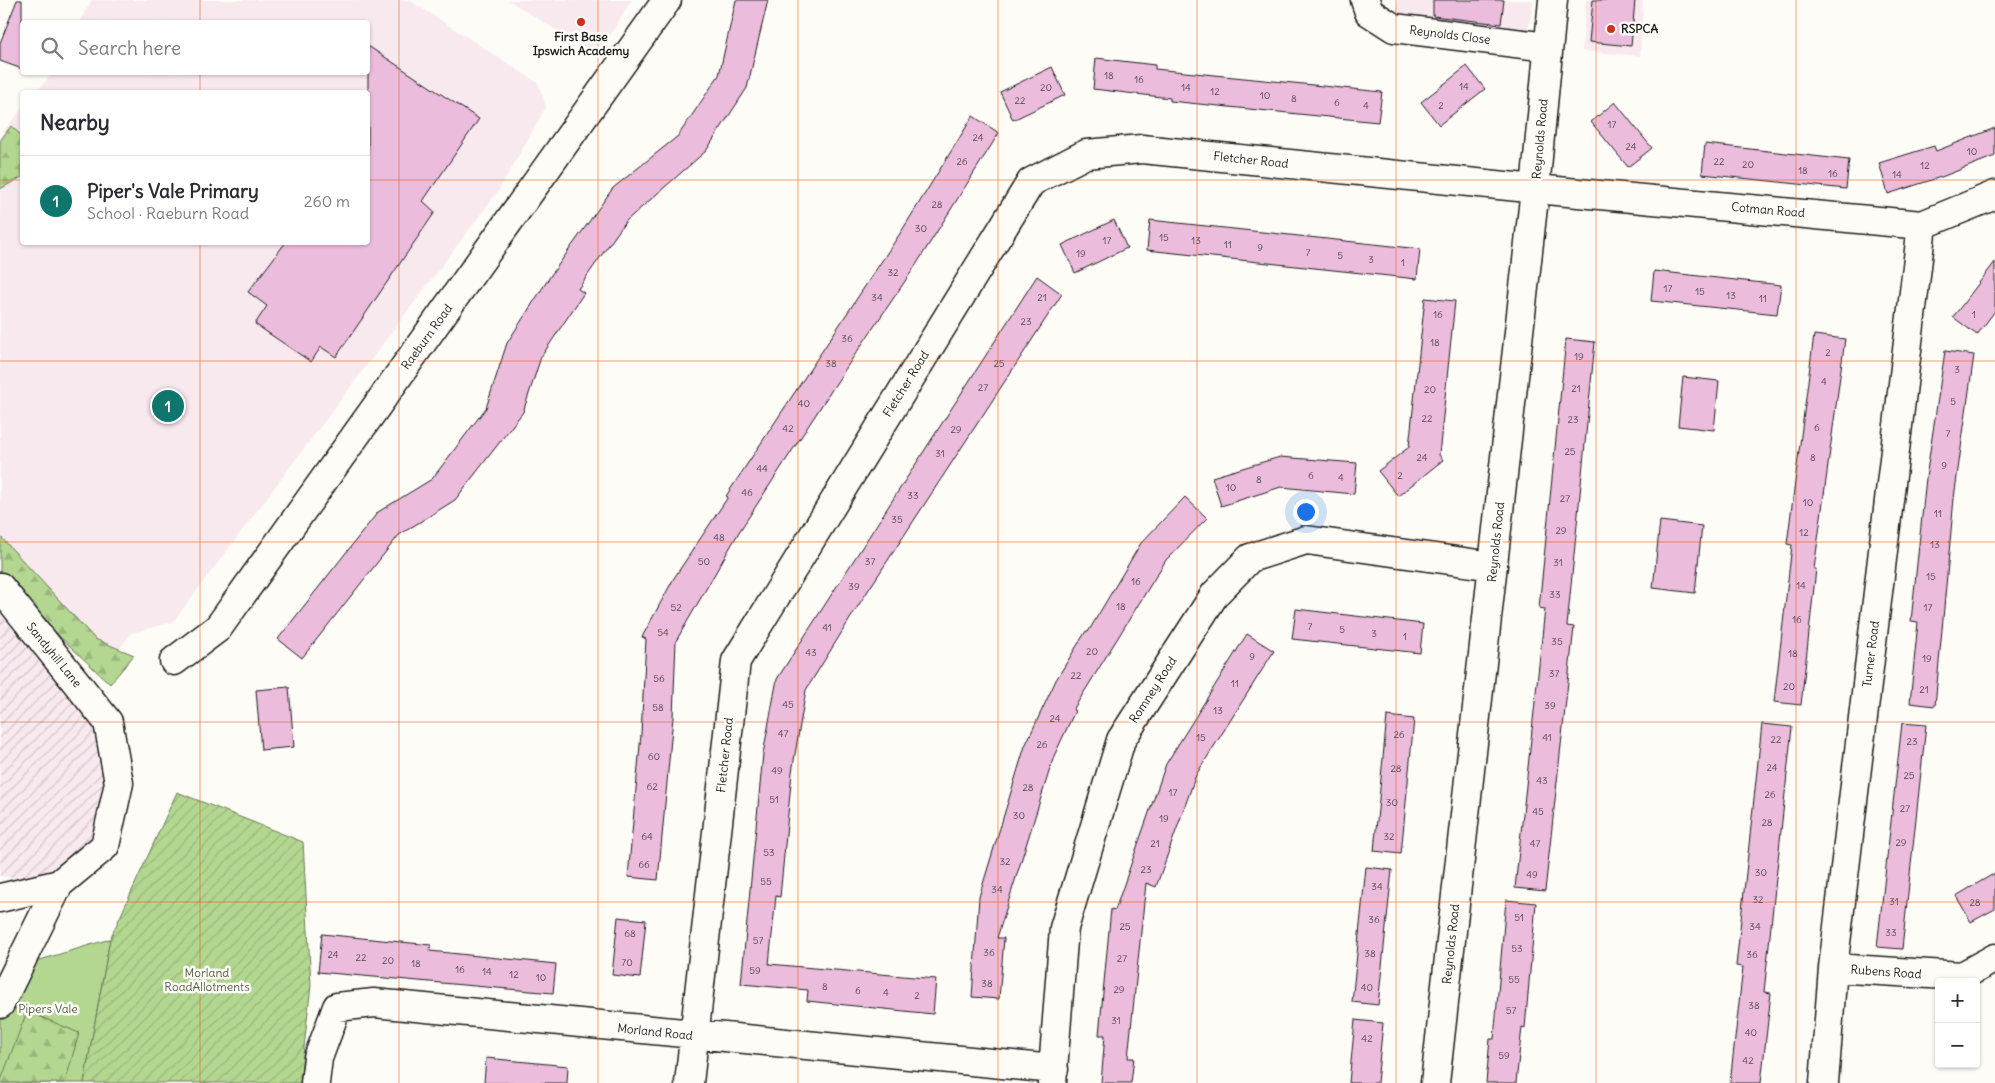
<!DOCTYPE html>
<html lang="en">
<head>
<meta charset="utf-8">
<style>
  body { margin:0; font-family:Delius,sans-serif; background:#f2f2f3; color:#2b2b33 }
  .controls { position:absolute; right:15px; bottom:15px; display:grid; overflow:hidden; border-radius:5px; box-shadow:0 1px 4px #0004 }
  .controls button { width:45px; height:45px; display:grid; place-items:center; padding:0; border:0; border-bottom:1px solid #e1e1e2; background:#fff; color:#2b2b33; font:25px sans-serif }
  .you { position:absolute; left:1305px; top:511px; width:18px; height:18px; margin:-12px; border:4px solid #fff; border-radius:50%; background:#1a73e8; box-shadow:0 0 0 8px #1a73e833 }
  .badge { display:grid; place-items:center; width:32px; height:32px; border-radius:50%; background:#0f766e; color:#fff; font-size:16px; font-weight:700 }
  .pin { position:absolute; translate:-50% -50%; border:2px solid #fff; box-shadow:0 1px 5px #0006 }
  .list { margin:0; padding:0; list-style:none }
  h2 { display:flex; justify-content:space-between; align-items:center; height:65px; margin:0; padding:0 20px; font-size:21px }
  h2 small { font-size:16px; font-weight:400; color:#7c7c81 }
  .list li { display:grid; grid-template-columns:32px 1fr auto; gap:15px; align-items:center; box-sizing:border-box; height:90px; padding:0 20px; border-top:1px solid #e1e1e2 }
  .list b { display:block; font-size:19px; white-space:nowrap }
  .list p { margin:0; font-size:16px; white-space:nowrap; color:#7c7c81 }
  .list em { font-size:16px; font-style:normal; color:#7c7c81 }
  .icon { flex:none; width:28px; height:28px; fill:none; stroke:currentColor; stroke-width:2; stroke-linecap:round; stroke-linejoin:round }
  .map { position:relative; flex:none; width:1995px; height:1083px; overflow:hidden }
  .search { position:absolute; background:#fff; box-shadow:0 1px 4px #0004; left:20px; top:20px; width:350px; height:55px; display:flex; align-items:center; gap:12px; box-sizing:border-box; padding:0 18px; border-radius:5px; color:#7c7c81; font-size:19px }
  .panel { position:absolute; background:#fff; box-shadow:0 1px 4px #0004; left:20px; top:90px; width:350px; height:155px; border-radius:5px }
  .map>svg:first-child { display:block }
  .built { fill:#f8e9ef }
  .industrial { fill:url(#industrial-furrows) }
  .green { fill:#b3d690; stroke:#687956 }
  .forest { fill:url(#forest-firs); stroke:#687956 }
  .garden { fill:url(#garden-furrows); stroke:#687956 }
  .building { fill:#ecbcdd; stroke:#1c1c1c }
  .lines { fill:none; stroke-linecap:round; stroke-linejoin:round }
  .minor-casing { stroke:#1c1c1c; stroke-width:31 }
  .minor { stroke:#fdfcf7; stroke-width:28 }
  .grid { fill:none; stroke:#e8590c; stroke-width:1; stroke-opacity:0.55 }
  .poi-dot { fill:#c8321e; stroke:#fdfcf7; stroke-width:2 }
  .labels { text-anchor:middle; stroke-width:5; stroke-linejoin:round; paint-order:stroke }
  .number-label { font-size:10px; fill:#50444c }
  .poi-label { font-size:12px; font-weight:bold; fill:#1c1c1c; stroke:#fdfcf7; text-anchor:start }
  .street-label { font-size:12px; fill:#1c1c1c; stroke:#fdfcf7 }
  .park-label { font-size:12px; fill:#515d45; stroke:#fdfcf7 }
</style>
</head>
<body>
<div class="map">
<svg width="1995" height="1083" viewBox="0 0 1995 1083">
  <defs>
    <pattern id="industrial-furrows" width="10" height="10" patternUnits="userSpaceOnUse" patternTransform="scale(1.25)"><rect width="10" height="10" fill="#f8e9ef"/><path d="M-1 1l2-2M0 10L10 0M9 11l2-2" fill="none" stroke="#d4c7cc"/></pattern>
    <pattern id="forest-firs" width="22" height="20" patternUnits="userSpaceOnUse" patternTransform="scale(1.25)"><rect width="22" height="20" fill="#b3d690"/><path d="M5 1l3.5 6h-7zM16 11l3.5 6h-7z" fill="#99b77c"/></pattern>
    <pattern id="garden-furrows" width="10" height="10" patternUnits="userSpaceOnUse" patternTransform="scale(1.25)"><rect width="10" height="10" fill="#b3d690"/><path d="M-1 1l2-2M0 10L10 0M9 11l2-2" fill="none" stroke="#99b77c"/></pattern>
  </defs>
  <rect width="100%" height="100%" fill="#fdfcf7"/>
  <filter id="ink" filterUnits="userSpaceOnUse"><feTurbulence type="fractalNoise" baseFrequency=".02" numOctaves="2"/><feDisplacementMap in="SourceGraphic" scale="10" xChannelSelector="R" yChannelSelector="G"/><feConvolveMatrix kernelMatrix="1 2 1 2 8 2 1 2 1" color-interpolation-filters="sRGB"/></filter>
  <g filter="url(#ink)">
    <path class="built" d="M92 0H409L538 83 546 107 499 190 173 622 131 633 105 669 0 570V136L22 109V242H368V92H36L53 73 368 72V22H79Z
      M508 0H632L605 43 585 48Z
      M1398 0H1533L1528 31 1396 16Z
      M1586 0H1643L1640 56 1582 51Z"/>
    <path class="industrial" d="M0 587 108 722 105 846 59 884 0 876Z"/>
    <path class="green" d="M110 939 84 1083H0V972Z"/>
    <path class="forest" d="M11 126 22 136V177L0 189V141Z
      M0 536 95 639 134 655 110 684 0 580Z
      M27 1011 79 1033 65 1083H0Z"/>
    <path class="garden" d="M177 792 303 842 311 985 300 1083H84L110 939Z"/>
    <path class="building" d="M17 0H22V69L0 61V43Z
      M736 0H768L747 88 706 151 626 221 606 249 578 289 584 293 541 357 523 412 455 500 399 535 302 658 278 639 378 512 432 479 486 408 507 343 549 278 613 188 678 136 719 75Z
      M1433 0H1504L1501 24 1433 16Z
      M1593 0H1635L1631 46 1589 42Z
      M368 46 479 119 423 201 435 212 336 357 321 347 311 362 255 324 267 306 248 292 286 242H368Z
      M1096 58 1155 65V69L1382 92 1378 122 1199 104 1170 101V98L1093 89Z
      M1467 66 1485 89 1439 125 1421 102Z
      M1052 67 1065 95 1013 120 1000 92Z
      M1615 102 1652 148 1628 167 1591 122Z
      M973 116 999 133 914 268 852 359 739 532 676 641 673 717 658 880 628 877 641 734 646 639 642 637 674 578 728 497 726 496 901 232Z
      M1995 128V156L1944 176 1888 194 1879 163 1934 146 1936 151Z
      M1705 144 1849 160 1846 189 1702 174Z
      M1114 220 1127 248 1075 273 1062 245Z
      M1150 220 1420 249 1417 279 1147 250Z
      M1995 262V311L1977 335 1953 317Z
      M1654 271 1781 285 1777 314 1651 301Z
      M1037 276 1062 294 858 606 806 690 792 772 780 897 776 896 769 964 936 979 933 1014 807 1001 808 990 741 984 763 754 777 679Z
      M1425 298 1455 301 1439 455 1443 460 1398 496 1378 471 1409 447Z
      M1814 335 1845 339 1814 569H1816L1801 705 1774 702 1792 545 1787 544Z
      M1566 339 1595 342 1567 626 1574 627 1545 891 1515 888 1545 609 1539 608Z
      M1945 351 1974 355 1954 498 1935 706 1910 703 1918 622 1911 621 1926 478Z
      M1683 377 1719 381 1714 430 1678 426Z
      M1280 457 1357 463 1354 494 1281 487 1221 506 1212 477Z
      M1185 497 1207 518 1166 560 1073 710 1075 711 1054 756 997 938H1004L999 999 972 997 979 897 1025 746 1056 680 1086 631 1088 632 1141 543Z
      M1660 521 1702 526 1695 593 1653 588Z
      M1296 609 1423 624 1420 653 1292 639Z
      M1247 634 1274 651 1196 775 1156 887 1146 883 1128 1058H1134L1131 1083H1101L1105 1035H1099L1111 909 1115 910 1166 764Z
      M289 687 294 747 261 750 256 690Z
      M1387 716 1414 719 1401 854 1374 851Z
      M1902 723 1926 725 1902 949 1877 947Z
      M1762 724 1792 727 1764 992 1771 993 1761 1083H1730L1743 967 1736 966Z
      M1366 867 1392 870 1378 1005 1352 1002Z
      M1995 873V909L1971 922 1956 896Z
      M1506 900 1536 903 1525 1028 1522 1027 1516 1083H1486L1490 1039H1494Z
      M618 917 646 920 640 978 612 975Z
      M322 934 431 945 430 951 556 964 553 993 318 972Z
      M1355 1020 1383 1023 1377 1083H1349Z
      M486 1058 568 1066 567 1083H484Z"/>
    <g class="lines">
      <g class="minor-casing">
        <path id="minor" d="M1365 0 1369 12 1394 28 1548 47
          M0 587 108 722 119 783 105 846 59 884 0 898
          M174 661 218 628 667 0
          M1833 968 1962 976 1995 958
          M0 1004 59 884
          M315 1083 318 1058 337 1007 374 1003 1054 1069
          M689 1083 736 661 1031 182 1086 154 1142 149 1557 191 1922 225 1995 195
          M1052 1083 1064 928 1121 740 1215 594 1250 558 1306 540 1493 566
          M1435 1083 1535 189 1553 0
          M1824 1083 1833 968 1922 225"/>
      </g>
      <use href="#minor" class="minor"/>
    </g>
  </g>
  <path class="grid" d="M200 0V22M399 0V1083M598 0V1083M798 0V1083M998 0V1083M1197 0V1083M1396 0V1083M1596 0V1083M1796 0V1083M200 72V92M0 180H22M368 180H1995M200 242V1083M0 361H1995M0 542H1995M0 722H1995M0 902H1995"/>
  <g class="poi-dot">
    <circle cx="581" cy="22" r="5"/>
    <circle cx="1611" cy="29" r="5"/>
  </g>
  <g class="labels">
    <g class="number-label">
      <text x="1109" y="79">18</text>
      <text x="1139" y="83">16</text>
      <text x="1464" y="90">14</text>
      <text x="1046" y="91">20</text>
      <text x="1186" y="91">14</text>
      <text x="1215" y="95">12</text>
      <text x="1265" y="99">10</text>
      <text x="1294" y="102">8</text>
      <text x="1020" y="104">22</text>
      <text x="1337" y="106">6</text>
      <text x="1366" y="109">4</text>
      <text x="1441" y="109">2</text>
      <text x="1612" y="128">17</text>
      <text x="978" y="141">24</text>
      <text x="1631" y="150">24</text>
      <text x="1972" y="155">10</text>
      <text x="962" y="165">26</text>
      <text x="1719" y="165">22</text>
      <text x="1748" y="168">20</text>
      <text x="1925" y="169">12</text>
      <text x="1803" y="174">18</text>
      <text x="1833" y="177">16</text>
      <text x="1897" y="178">14</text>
      <text x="937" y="208">28</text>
      <text x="921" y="232">30</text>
      <text x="1164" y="241">15</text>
      <text x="1107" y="244">17</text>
      <text x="1196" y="244">13</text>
      <text x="1228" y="248">11</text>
      <text x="1260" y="251">9</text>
      <text x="1308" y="256">7</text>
      <text x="1081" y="257">19</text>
      <text x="1340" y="259">5</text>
      <text x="1371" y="263">3</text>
      <text x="1403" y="266">1</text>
      <text x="893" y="276">32</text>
      <text x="1668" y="292">17</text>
      <text x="1700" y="295">15</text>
      <text x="1731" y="299">13</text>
      <text x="877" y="301">34</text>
      <text x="1042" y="301">21</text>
      <text x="1763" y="302">11</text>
      <text x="1438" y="318">16</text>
      <text x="1974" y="318">1</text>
      <text x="1026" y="325">23</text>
      <text x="847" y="342">36</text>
      <text x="1435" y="346">18</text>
      <text x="1828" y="356">2</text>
      <text x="1579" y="360">19</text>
      <text x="831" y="367">38</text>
      <text x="999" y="367">25</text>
      <text x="1957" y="373">3</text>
      <text x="1824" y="385">4</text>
      <text x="983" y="391">27</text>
      <text x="1576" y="392">21</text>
      <text x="1430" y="393">20</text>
      <text x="1953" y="405">5</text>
      <text x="804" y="407">40</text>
      <text x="1427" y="422">22</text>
      <text x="1573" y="423">23</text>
      <text x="1817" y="431">6</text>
      <text x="788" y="432">42</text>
      <text x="956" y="433">29</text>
      <text x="1948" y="437">7</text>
      <text x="1570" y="455">25</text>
      <text x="940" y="457">31</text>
      <text x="1422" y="461">24</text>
      <text x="1813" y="461">8</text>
      <text x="1944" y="469">9</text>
      <text x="762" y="472">44</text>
      <text x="1311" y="479">6</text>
      <text x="1400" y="479">2</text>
      <text x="1341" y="481">4</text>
      <text x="1259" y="483">8</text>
      <text x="1231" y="491">10</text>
      <text x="747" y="496">46</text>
      <text x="913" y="499">33</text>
      <text x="1565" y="502">27</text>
      <text x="1808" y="506">10</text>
      <text x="1938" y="517">11</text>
      <text x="897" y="523">35</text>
      <text x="1561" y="534">29</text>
      <text x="1804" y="536">12</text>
      <text x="719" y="541">48</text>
      <text x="1935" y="548">13</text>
      <text x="704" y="565">50</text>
      <text x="870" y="565">37</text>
      <text x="1558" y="566">31</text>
      <text x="1931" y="580">15</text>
      <text x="1136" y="585">16</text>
      <text x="1801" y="589">14</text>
      <text x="854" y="590">39</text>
      <text x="1555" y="598">33</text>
      <text x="1121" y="610">18</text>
      <text x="676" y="611">52</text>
      <text x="1928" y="611">17</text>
      <text x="1797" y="623">16</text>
      <text x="1310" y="630">7</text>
      <text x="827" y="631">41</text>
      <text x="1342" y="633">5</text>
      <text x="663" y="636">54</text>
      <text x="1374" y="637">3</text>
      <text x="1405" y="640">1</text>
      <text x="1557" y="645">35</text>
      <text x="1092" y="655">20</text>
      <text x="811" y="656">43</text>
      <text x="1793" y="657">18</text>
      <text x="1252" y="660">9</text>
      <text x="1927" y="662">19</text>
      <text x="1554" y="677">37</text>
      <text x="1076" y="679">22</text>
      <text x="659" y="682">56</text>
      <text x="1235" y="687">11</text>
      <text x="1789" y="690">20</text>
      <text x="1924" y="693">21</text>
      <text x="788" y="708">45</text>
      <text x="1550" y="709">39</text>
      <text x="658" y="711">58</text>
      <text x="1218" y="714">13</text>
      <text x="1055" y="722">24</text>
      <text x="783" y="737">47</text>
      <text x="1399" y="738">26</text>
      <text x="1201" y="741">15</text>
      <text x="1547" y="741">41</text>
      <text x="1776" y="743">22</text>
      <text x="1912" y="745">23</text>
      <text x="1042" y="748">26</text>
      <text x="654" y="760">60</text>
      <text x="1772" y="771">24</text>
      <text x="1396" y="772">28</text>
      <text x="777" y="774">49</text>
      <text x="1909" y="779">25</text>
      <text x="1542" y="784">43</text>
      <text x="652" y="790">62</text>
      <text x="1028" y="791">28</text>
      <text x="1173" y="796">17</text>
      <text x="1770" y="798">26</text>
      <text x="774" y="803">51</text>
      <text x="1392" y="806">30</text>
      <text x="1905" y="812">27</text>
      <text x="1538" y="815">45</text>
      <text x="1019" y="819">30</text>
      <text x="1164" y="822">19</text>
      <text x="1767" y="826">28</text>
      <text x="647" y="840">64</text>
      <text x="1389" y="840">32</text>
      <text x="1901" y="846">29</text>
      <text x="1155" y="847">21</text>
      <text x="1535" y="847">47</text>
      <text x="769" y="856">53</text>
      <text x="1005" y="865">32</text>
      <text x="644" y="868">66</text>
      <text x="1146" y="873">23</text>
      <text x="1761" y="876">30</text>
      <text x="1532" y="878">49</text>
      <text x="766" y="885">55</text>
      <text x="1377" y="890">34</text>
      <text x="997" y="893">34</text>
      <text x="1758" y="903">32</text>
      <text x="1894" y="905">31</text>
      <text x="1975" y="906">28</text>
      <text x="1519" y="921">51</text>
      <text x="1374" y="923">36</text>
      <text x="1125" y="930">25</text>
      <text x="1755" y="930">34</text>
      <text x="1891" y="936">33</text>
      <text x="630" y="937">68</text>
      <text x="758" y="944">57</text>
      <text x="1517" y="952">53</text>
      <text x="989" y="956">36</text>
      <text x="1370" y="957">38</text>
      <text x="333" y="958">24</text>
      <text x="1752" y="958">36</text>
      <text x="361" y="961">22</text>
      <text x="1122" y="962">27</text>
      <text x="388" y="964">20</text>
      <text x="627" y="966">70</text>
      <text x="416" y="967">18</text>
      <text x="460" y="973">16</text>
      <text x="755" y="974">59</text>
      <text x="487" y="975">14</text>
      <text x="514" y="978">12</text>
      <text x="541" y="981">10</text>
      <text x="1514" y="983">55</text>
      <text x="987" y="987">38</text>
      <text x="825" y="990">8</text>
      <text x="1367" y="991">40</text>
      <text x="1119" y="993">29</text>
      <text x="858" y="994">6</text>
      <text x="886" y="996">4</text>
      <text x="917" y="999">2</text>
      <text x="1754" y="1009">38</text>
      <text x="1511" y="1014">57</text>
      <text x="1116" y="1024">31</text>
      <text x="1751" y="1036">40</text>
      <text x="1367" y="1042">42</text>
      <text x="1504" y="1059">59</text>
      <text x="1748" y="1064">42</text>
    </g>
    <g class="poi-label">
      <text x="1621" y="33">RSPCA</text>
      <text x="581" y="41" text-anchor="middle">First Base<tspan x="581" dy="14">Ipswich Academy</tspan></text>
    </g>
    <g class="street-label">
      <text transform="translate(1450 35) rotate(7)" y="4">Reynolds Close</text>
      <text transform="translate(1540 139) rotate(-85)" y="4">Reynolds Road</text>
      <text transform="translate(1251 160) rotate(6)" y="4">Fletcher Road</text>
      <text transform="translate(1768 210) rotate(5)" y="4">Cotman Road</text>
      <text transform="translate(427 337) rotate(-54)" y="4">Raeburn Road</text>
      <text transform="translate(906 384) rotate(-58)" y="4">Fletcher Road</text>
      <text transform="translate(1496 542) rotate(-84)" y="4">Reynolds Road</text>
      <text transform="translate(1871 654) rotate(-83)" y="4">Turner Road</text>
      <text transform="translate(54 655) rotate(51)" y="4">Sandyhill Lane</text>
      <text transform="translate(1153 690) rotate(-57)" y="4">Romney Road</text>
      <text transform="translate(725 755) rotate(-84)" y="4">Fletcher Road</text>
      <text transform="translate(1451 944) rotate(-84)" y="4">Reynolds Road</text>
      <text transform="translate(1886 972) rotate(4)" y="4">Rubens Road</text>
      <text transform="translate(655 1032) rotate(6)" y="4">Morland Road</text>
    </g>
    <g class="park-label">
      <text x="207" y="977">Morland<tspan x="207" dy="14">RoadAllotments</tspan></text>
      <text x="48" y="1013">Pipers Vale</text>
    </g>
  </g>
</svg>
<div class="controls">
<button>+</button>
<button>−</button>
</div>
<div class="you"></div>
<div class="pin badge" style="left:168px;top:406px">1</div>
<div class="search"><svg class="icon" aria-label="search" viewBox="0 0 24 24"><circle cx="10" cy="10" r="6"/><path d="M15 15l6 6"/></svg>Search here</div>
<section class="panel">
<h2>Nearby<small></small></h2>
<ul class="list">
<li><span class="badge">1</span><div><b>Piper's Vale Primary</b><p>School · Raeburn Road</p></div><em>260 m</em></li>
</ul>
</section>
</div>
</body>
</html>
